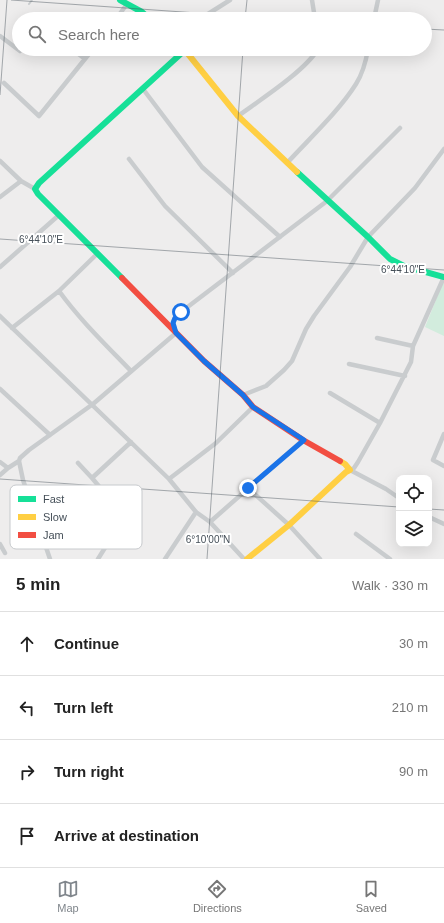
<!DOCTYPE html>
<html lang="en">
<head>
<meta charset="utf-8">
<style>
  body { margin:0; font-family:Helvetica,sans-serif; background:#f6f6f6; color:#222 }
  .controls { position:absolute; right:12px; bottom:12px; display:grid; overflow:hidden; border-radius:8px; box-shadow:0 4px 16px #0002 }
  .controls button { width:36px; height:36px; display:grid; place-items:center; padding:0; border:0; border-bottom:1px solid #e0e0e0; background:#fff; color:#222; font:20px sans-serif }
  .stop { position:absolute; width:12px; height:12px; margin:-9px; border:3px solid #1a73e8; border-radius:50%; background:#fff }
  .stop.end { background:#1a73e8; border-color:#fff; box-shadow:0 1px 4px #0008 }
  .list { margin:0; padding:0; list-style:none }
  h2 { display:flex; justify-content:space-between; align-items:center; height:52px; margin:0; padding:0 16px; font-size:17px }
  h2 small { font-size:13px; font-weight:400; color:#767676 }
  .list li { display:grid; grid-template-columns:26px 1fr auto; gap:12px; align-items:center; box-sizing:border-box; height:64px; padding:0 16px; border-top:1px solid #e0e0e0 }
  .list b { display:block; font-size:15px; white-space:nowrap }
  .list em { font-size:13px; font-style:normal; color:#767676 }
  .icon { flex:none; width:22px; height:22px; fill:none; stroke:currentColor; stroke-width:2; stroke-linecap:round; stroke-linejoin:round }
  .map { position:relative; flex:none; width:444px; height:559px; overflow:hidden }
  .search { position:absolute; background:#fff; box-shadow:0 4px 16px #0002; left:12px; right:12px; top:12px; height:44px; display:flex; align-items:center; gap:10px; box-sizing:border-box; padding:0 14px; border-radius:22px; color:#767676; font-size:15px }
  .sheet { height:308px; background:#fff }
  nav { display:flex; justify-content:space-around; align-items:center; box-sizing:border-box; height:56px; border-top:1px solid #e0e0e0; background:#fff; font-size:11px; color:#767676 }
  nav a { display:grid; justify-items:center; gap:2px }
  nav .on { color:#80868c }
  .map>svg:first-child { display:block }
  .green { fill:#d2ecdd }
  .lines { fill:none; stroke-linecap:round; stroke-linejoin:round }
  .lane { stroke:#c9ccce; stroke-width:2 }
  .street { stroke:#c9ccce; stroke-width:4.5 }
  .fast { stroke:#16e098; stroke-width:6 }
  .slow { stroke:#ffcf43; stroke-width:6 }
  .jam { stroke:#f24e42; stroke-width:6 }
  .route { stroke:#1a73e8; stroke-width:5 }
  .ticks { fill:none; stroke:#454f58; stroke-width:1; stroke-opacity:0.45 }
  .key { fill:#fff; stroke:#c7cacd; stroke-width:1 }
  .key-label { font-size:11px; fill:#454f58 }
  .ticks-label { font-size:10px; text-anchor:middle; fill:#454f58; stroke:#fff; stroke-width:4; stroke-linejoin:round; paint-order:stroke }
</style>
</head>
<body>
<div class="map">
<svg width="444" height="559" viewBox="0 0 444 559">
  <rect width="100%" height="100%" fill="#eeeded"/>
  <path class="green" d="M444 280V336L425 327Z"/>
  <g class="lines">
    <path class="lane" d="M29 4 32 0"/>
    <path class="street" d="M312 0 315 19
      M116 19 127 4
      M200 19 230 0
      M374 19 378 0
      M0 36 20 51
      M72 49 85 59
      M4 83 39 116 93 49
      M143 89 202 167 280 237
      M238 116C260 100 305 71 318 49
      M129 159 165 206 233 273
      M0 161 21 181 35 189
      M287 163C309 139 339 111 356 84 363 73 366 61 368 49
      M0 197 21 181
      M0 267 59 215
      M59 291C80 320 106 345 131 371
      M0 316 169 479 196 512 210 522 244 559
      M12 328 59 291 97 254
      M377 338 413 346
      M349 364 405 376
      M0 389 50 435
      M330 393 380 423
      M243 395 266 386 284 370 292 361 306 329 314 316 350 267 368 237 415 188 444 149
      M444 434 433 460 444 466
      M19 461 23 480 50 559
      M0 462 8 468
      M78 463 92 478 131 442
      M0 475 8 468 19 461 20 458 29 450 93 404 176 333C172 321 172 320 181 312L327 201 400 128
      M92 478 124 516 123 519 98 559
      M169 479 216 443 253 407
      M248 488 289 525 320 559
      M399 498 386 489 350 470 354 468 358 462 380 423 411 362 413 346 444 277
      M429 517 444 524
      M210 522 303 440
      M356 534 390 559
      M0 544 5 553
      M165 559 196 512"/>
    <path class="fast" d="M120 0 142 12 150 19
      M297 172 368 237 390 259 404 266 444 277
      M122 278 38 194 35 189 39 183 185 50"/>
    <path class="slow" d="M184 49 238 116 297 172
      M247 559 289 525 346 472 350 470 345 464 340 461"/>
    <path class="jam" d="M122 278 204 361 243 395 253 407 303 440 340 461"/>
  </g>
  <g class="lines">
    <path class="route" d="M181 312 175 318 173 323 176 333 204 361 243 395 253 407 304 440 248 488"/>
  </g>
  <path class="ticks" d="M11 0 283 19M245 19 247 0M425 29 444 30M0 95 7 0M0 239 444 270M0 479 399 507M429 509 444 510M207 559 243 49"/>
  <rect x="10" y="485" width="132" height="64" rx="6" class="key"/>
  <rect x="18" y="496" width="18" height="6" fill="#16e098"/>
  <rect x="18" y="514" width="18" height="6" fill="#ffcf43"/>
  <rect x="18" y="532" width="18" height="6" fill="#f24e42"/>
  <g class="key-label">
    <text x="43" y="503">Fast</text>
    <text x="43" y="521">Slow</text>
    <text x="43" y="539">Jam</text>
  </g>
  <g class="ticks-label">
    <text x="41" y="243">6°44'10"E</text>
    <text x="403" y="273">6°44'10"E</text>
    <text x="208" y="543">6°10'00"N</text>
  </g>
</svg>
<div class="controls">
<button><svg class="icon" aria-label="locate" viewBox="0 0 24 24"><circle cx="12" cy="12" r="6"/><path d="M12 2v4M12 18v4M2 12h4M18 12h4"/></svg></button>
<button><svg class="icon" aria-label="layers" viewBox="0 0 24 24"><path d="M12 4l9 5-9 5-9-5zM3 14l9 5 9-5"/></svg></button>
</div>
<div class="stop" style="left:181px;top:312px"></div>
<div class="stop end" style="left:248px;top:488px"></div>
<div class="search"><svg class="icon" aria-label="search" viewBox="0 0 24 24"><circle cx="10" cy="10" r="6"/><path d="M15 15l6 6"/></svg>Search here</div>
</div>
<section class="sheet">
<h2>5 min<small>Walk · 330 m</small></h2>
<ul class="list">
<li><svg class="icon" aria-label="ahead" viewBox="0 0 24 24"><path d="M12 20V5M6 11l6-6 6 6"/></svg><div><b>Continue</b></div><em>30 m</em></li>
<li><svg class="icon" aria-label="left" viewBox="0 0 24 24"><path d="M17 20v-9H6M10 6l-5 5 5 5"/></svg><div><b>Turn left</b></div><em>210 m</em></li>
<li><svg class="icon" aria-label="right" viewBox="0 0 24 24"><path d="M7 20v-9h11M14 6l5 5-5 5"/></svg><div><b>Turn right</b></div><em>90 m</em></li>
<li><svg class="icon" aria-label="arrive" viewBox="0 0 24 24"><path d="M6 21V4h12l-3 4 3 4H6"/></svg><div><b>Arrive at destination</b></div></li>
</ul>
</section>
<nav>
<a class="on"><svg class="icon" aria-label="map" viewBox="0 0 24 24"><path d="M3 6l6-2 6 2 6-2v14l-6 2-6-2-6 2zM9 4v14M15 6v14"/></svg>Map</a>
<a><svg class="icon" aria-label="directions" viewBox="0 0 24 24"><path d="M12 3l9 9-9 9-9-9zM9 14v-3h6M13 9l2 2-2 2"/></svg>Directions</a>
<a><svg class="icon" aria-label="saved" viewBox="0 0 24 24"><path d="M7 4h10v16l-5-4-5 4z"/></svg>Saved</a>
</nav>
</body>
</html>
